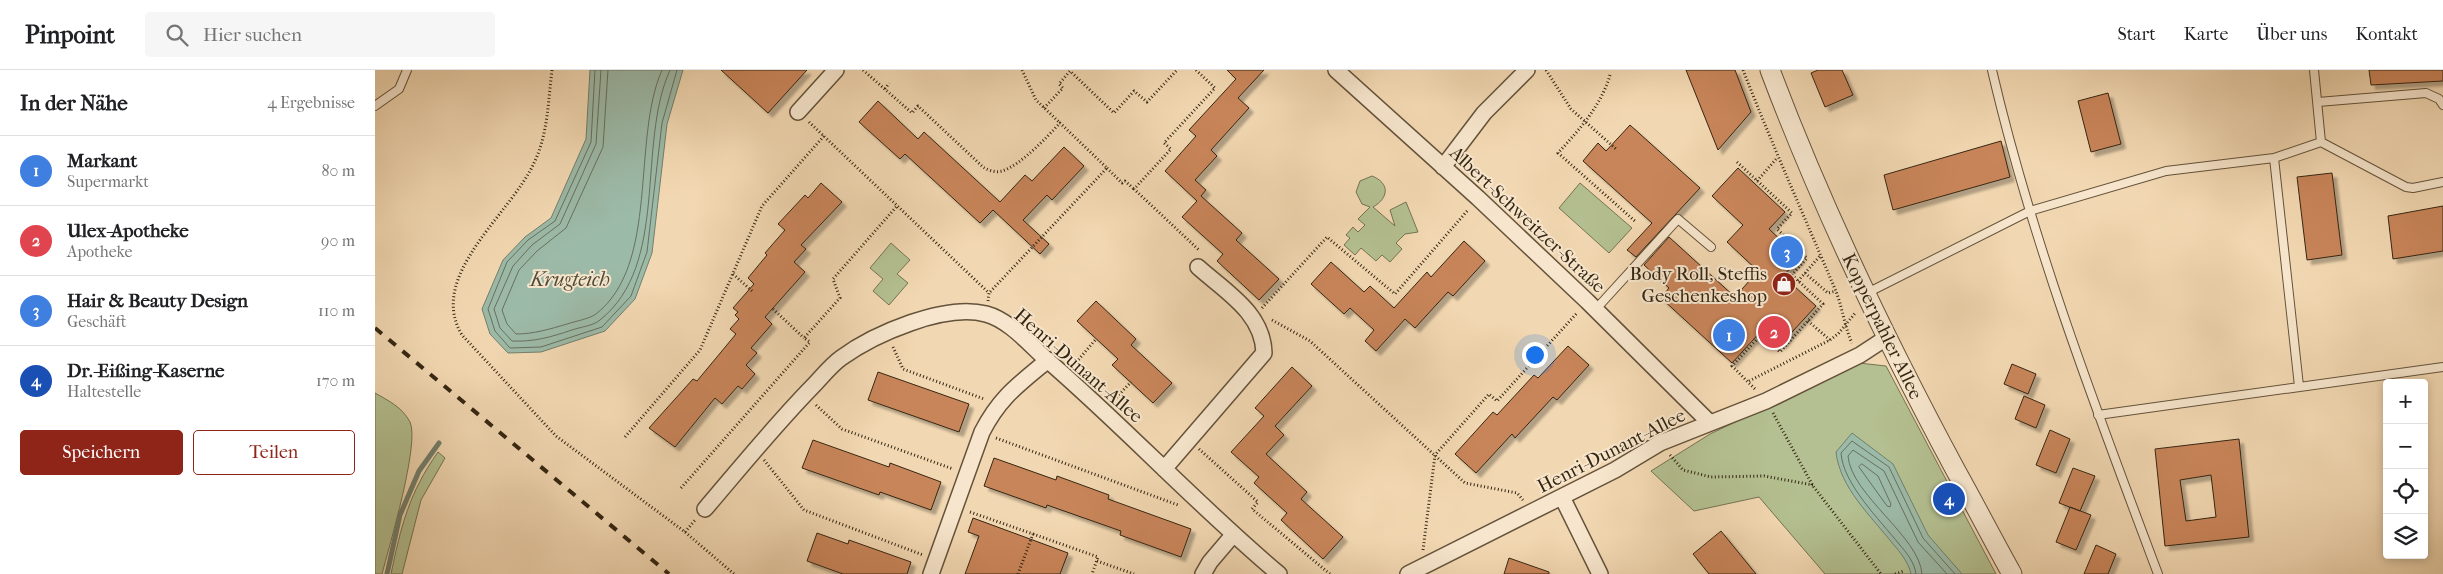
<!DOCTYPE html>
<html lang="de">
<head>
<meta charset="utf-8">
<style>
  body { margin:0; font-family:"IM FELL French Canon",serif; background:#f6f6f6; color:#202124 }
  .controls { position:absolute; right:15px; bottom:15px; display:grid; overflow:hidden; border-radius:5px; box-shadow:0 2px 8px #0003 }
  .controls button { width:45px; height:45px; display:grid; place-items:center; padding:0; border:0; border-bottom:1px solid #e0e0e0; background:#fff; color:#202124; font:25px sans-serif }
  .you { position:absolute; left:1159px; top:284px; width:18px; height:18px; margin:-12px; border:4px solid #fff; border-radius:50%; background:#1a73e8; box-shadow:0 0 0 8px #1a73e833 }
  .badge { display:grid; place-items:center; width:32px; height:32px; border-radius:50%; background:#8f2418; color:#fff; font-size:16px; font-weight:700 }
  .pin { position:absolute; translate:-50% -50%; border:2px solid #fff; box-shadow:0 1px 5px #0006 }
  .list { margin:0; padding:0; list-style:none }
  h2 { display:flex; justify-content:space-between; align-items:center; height:65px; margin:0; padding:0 20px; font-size:21px }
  h2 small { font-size:16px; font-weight:400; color:#757577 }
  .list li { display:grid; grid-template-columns:32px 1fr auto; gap:15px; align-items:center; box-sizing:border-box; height:70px; padding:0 20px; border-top:1px solid #e0e0e0 }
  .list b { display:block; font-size:19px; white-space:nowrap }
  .list p { margin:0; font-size:16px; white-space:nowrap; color:#757577 }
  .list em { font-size:16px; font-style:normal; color:#757577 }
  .actions { display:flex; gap:10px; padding:15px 20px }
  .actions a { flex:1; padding:11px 0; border:1px solid #8f2418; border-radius:5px; text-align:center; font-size:18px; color:#8f2418 }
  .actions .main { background:#8f2418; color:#fff }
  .icon { flex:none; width:28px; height:28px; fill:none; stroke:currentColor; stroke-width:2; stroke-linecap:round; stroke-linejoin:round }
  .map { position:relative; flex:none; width:2068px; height:504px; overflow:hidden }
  header { display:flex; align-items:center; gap:30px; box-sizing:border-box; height:70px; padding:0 25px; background:#fff; border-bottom:1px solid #e0e0e0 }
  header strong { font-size:24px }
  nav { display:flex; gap:28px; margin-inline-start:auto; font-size:18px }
  .search { width:350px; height:45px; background:#f6f6f6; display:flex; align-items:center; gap:12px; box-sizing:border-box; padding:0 18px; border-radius:5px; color:#757577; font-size:19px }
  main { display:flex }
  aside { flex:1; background:#fff }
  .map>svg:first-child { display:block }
  .green { fill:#b4c091; stroke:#747352 }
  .water { fill:#9cbaa8; stroke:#727f6c }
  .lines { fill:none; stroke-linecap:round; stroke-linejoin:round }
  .shore { stroke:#68705d; stroke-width:1 }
  .stream { stroke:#727f6c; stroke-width:5 }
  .building { fill:#c9855a; stroke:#342612; fill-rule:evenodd; filter:url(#shadow) }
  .service-casing { stroke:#64523a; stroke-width:10 }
  .minor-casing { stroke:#64523a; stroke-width:18 }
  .tertiary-casing { stroke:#64523a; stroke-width:21 }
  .path { stroke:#342612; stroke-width:3; stroke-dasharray:1 2.5; stroke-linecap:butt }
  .service { stroke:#f7e6cd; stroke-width:8 }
  .minor { stroke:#f7e6cd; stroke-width:15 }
  .tertiary { stroke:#f7e6cd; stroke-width:19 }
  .rail { stroke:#342612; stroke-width:4; stroke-dasharray:9 9; stroke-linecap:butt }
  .labels { text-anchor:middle; stroke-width:4; stroke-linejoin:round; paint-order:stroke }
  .street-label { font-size:19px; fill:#342612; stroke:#f7e6cd }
  .poi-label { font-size:19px; fill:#342612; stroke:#f7e6cd; text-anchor:end }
  .water-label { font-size:20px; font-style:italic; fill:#4e4b38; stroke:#f7e6cd }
</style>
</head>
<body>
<header>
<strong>Pinpoint</strong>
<div class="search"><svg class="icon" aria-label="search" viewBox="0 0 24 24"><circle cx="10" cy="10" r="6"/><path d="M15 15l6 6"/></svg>Hier suchen</div>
<nav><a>Start</a><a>Karte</a><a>Über uns</a><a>Kontakt</a></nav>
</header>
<main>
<aside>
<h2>In der Nähe<small>4 Ergebnisse</small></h2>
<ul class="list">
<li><span class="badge" style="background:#3f7fe0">1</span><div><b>Markant</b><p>Supermarkt</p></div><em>80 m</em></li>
<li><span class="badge" style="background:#e0444e">2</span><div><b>Ulex-Apotheke</b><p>Apotheke</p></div><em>90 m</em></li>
<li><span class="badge" style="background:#3f7fe0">3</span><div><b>Hair &amp; Beauty Design</b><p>Geschäft</p></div><em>110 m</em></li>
<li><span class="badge" style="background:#1a4fb4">4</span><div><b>Dr.-Eißing-Kaserne</b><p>Haltestelle</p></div><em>170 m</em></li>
</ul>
<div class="actions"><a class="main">Speichern</a><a>Teilen</a></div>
</aside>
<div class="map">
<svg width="2068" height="504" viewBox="0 0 2068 504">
  <defs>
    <filter id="shadow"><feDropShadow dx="4.5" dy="4.5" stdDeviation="1" flood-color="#0004"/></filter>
  </defs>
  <rect width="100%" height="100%" fill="#f2d8b2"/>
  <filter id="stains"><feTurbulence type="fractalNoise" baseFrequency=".004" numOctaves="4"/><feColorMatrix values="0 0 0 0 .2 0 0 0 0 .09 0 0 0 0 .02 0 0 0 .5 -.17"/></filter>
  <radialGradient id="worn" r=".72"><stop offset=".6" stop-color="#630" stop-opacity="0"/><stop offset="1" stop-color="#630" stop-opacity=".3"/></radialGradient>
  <path class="green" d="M997 106C1015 113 1014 128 998 137L1020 156 1015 140 1031 132 1043 162 1030 164 1021 173 1027 179 1015 192 1007 185 1001 191 986 178 980 185 969 175 975 168 971 165 978 157 983 162 990 155 983 149 995 137 987 134 981 122 985 111Z
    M1205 113 1257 158 1234 183 1184 138Z
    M516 173 535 190 522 204 533 213 514 235 498 221 508 209 495 198Z
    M1484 293 1511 296 1621 504H1450L1384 427 1319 441 1276 401 1335 364Z
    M0 323C14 331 27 337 35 352 45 373 14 477 7 504H0Z
    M63 382 70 388 46 430 27 504H16C26 456 34 423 63 382Z"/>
  <path class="water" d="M215 0H308L292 54 277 183 260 229 230 261 166 282 133 283 115 264 107 239 128 190 150 167 176 148 211 69Z
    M1477 363 1518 394 1553 465 1587 504H1536C1534 493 1525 482 1518 474 1496 446 1465 418 1461 382Z"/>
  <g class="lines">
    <path class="shore" d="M220 0 216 72 180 151 153 170 132 192 113 239 120 261 135 278 166 277 227 257 256 226 272 182 287 53 302 0
      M226 0 221 74 185 154 157 175 138 196 119 239 125 258 137 271C159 272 176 267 197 260 205 257 218 256 225 250 295 194 261 75 295 0
      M233 0 228 77 191 158 162 181 144 200 127 240 132 254 141 264C159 264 175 259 192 254 201 251 214 249 221 244 285 194 256 70 287 0
      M1487 394 1503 406 1516 434 1515 437 1512 436 1484 397Z
      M1541 504C1540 493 1531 482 1524 474 1505 450 1468 414 1466 383L1477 371 1514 397 1548 468 1580 504
      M1547 504C1545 467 1476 425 1473 386L1478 380 1509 401 1543 472 1572 504"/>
    <path class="stream" d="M12 504 25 445 44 401 64 373"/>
  </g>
  <path class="building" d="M346 0H432L393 43Z
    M852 0H889L863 28 874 38 836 80 842 86 820 110 831 120 826 126 867 163 861 170 904 209 884 230 842 191 848 184 807 147 822 131 790 101 821 66 814 60 861 9Z
    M1311 0H1360L1376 42 1343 80Z
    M1443 0H1467L1478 25 1450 37 1436 3Z
    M1994 0H2068V11L1996 15Z
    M1733 23 1746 74 1716 82 1703 31Z
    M503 31 543 69 549 62 625 132 650 105 657 111 689 77 709 96 677 130 672 125 648 150 674 174 665 184 618 140 605 153 530 84 525 89 484 52Z
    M1255 55 1325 118 1261 187 1252 180 1277 153 1208 91 1223 73 1231 81Z
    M1626 71 1635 107 1518 140 1509 105Z
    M1363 98 1410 142 1394 159 1425 188 1408 206 1441 236 1406 274 1389 258 1357 293 1286 228 1294 218 1269 195 1294 167 1360 227 1383 201 1352 172 1368 155 1337 126Z
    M1957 103 1967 185 1932 190 1922 107Z
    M446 113 467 132 426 175 431 179 419 192 430 202 390 247 397 254 376 278 382 283 371 295 380 304 367 319 363 316 347 334 340 328 300 377 274 358 318 309 322 311 361 264 355 259 364 249 360 245 363 242 358 238 379 214 373 208 392 185 390 183 410 160 403 154 430 125 433 128Z
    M2068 136V181L2018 189 2013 146Z
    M1089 171 1110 191 1078 226 1073 222 1040 258 1030 249 1001 281 990 271 999 260 975 238 969 244 936 214 956 192 989 222 995 216 1019 238 1052 202 1056 207Z
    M721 231 761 269 756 275 797 313 778 333 737 295 743 289 702 251Z
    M1193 276 1214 295 1182 330 1178 327 1140 368 1137 364 1101 403 1080 384 1118 342 1122 345 1159 305 1163 308Z
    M1637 294 1661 304 1653 324 1629 314Z
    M917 297 937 316 900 356 909 365 891 384 932 422 926 429 968 467 948 489 906 450 912 443 879 413 884 407 856 382 889 346 880 338Z
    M503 302 594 334 584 362 493 330Z
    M1649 326 1670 335 1661 358 1640 349Z
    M1675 360 1695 369 1681 403 1661 395Z
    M1864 369 1874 467 1790 476 1780 379ZM1836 405 1841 447 1811 451 1805 410Z
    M438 370 514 397 515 393 566 412 556 440 505 422 504 425 427 398Z
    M619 388 681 410 682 406 734 425 733 429 816 459 806 487 745 465 746 461 672 435 671 438 609 416Z
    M1698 398 1720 406 1705 441 1684 433Z
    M1695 437 1716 445 1701 480 1681 472Z
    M598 448 693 483 685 504H590L604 466 593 462Z
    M1346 461 1381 504H1334L1318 484Z
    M442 463 473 474 474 470 536 492 532 504H468L432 491Z
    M1721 475 1741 484 1733 504H1709Z
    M1134 488 1174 502V504H1129Z"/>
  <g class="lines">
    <g class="service-casing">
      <path id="service" d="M1617 0C1657 172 1721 339 1783 504
        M1939 0 1946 72
        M1943 32 2051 23 2064 29 2068 35
        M0 36 24 19 32 0
        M1899 88 1924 316
        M1490 224 1655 141 1791 101 1899 88 1946 72 2031 117 2038 118 2068 112
        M1221 239 1303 149 1336 177
        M1723 345 2068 297"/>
    </g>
    <g class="minor-casing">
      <path id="minor" d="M961 0 1103 128 1212 231 1335 353
        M423 42 461 0
        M1068 97 1109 43 1152 0
        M789 399 889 283C888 243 851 222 823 197
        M1187 427 1225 504
        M330 439C365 398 399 356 437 317 446 308 455 296 466 288 499 264 570 233 611 244 634 250 654 274 671 289 751 358 823 436 904 504
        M556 504 607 362C625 327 643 315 673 290
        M828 504 835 492 858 465
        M1033 504 1240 400 1285 373 1391 331 1485 285 1511 268"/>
    </g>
    <g class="tertiary-casing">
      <path id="tertiary" d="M1395 0C1447 138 1511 271 1581 401 1600 435 1618 470 1637 504"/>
    </g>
    <path class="path" d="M177 0C173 32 173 64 159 93 136 144 51 206 87 265L181 366 310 462 359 504
      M488 0 537 43 543 36 608 97C613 100 620 103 627 101 646 95 671 68 685 53L732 98 614 223
      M647 0 661 30 685 53
      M821 0 840 18 789 73 796 79 759 119 825 181
      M1171 0 1196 39 1241 79
      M1368 0C1397 74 1429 146 1460 219 1467 235 1470 259 1477 273
      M1235 5C1226 36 1204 60 1183 83L1261 152
      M510 19 514 13
      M669 38 688 18 684 14 695 1 739 43 759 21 772 32 802 0
      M434 52 614 223 613 231
      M1362 92 1417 143 1402 159 1432 188 1417 205 1448 234 1405 282 1386 265 1357 296 1381 320
      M732 98 747 113 750 111 759 119
      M1382 111 1402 88
      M1430 203 1453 223 1461 221
      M358 204 377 221
      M1423 211 1445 186
      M887 238 952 167 1020 224 1093 140
      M398 239 429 268
      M897 250 935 271 1090 413 1142 423 1148 430
      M1433 251 1455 270
      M1386 265 1391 260
      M518 277 528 299 609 329
      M699 295 721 269
      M1374 311 1455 270 1463 264 1481 242
      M739 330 756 312
      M441 335 467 359 578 399
      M1398 343 1438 416 1506 504
      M250 367 325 280 387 136 449 66
      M621 368 803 435
      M824 379 883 432 877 439 955 504
      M1295 385 1308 400 1336 407 1389 406 1438 415
      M389 390 429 440 548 485
      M306 418 435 272 429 268 465 228 458 209 522 136
      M595 442 658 464 643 504
      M310 462 321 449
      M658 464 723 487 717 504
      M1048 480 1060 385 1114 324 1122 331 1202 243
      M722 491 759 504
      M1520 504 1529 501"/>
    <use href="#service" class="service"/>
    <use href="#minor" class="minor"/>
    <use href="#tertiary" class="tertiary"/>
    <path class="rail" d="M0 258 294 504"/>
  </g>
  <defs>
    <g id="shop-disc" transform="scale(1.25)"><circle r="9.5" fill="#8f2418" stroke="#f7e6cd"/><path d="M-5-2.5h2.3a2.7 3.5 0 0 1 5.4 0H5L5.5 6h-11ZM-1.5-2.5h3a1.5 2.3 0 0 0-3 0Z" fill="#fff"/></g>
  </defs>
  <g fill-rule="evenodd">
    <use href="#shop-disc" x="1409" y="214"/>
  </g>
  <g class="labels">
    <g class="street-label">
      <text transform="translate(1153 149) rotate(43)" y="7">Albert-Schweitzer-Straße</text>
      <text transform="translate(1508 256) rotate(64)" y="7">Kopperpahler Allee</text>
      <text transform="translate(704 295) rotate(41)" y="7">Henri-Dunant-Allee</text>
      <text transform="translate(1236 380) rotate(-27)" y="7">Henri-Dunant-Allee</text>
    </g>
    <g class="poi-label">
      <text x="1392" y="210">Body Roll, Steffis<tspan x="1392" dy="22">Geschenkeshop</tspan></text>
    </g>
    <g class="water-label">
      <text x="195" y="216">Krugteich</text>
    </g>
  </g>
  <rect width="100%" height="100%" filter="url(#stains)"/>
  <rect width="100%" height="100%" fill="url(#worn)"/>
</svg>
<div class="controls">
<button>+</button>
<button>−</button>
<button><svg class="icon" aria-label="locate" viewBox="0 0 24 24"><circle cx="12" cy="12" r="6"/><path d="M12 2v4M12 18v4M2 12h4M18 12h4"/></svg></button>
<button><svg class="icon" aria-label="layers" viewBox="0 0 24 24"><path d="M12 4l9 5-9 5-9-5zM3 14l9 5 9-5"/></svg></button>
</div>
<div class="you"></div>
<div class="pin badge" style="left:1354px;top:265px;background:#3f7fe0">1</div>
<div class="pin badge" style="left:1399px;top:262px;background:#e0444e">2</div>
<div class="pin badge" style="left:1412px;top:182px;background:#3f7fe0">3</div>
<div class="pin badge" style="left:1574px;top:429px;background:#1a4fb4">4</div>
</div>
</main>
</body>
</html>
